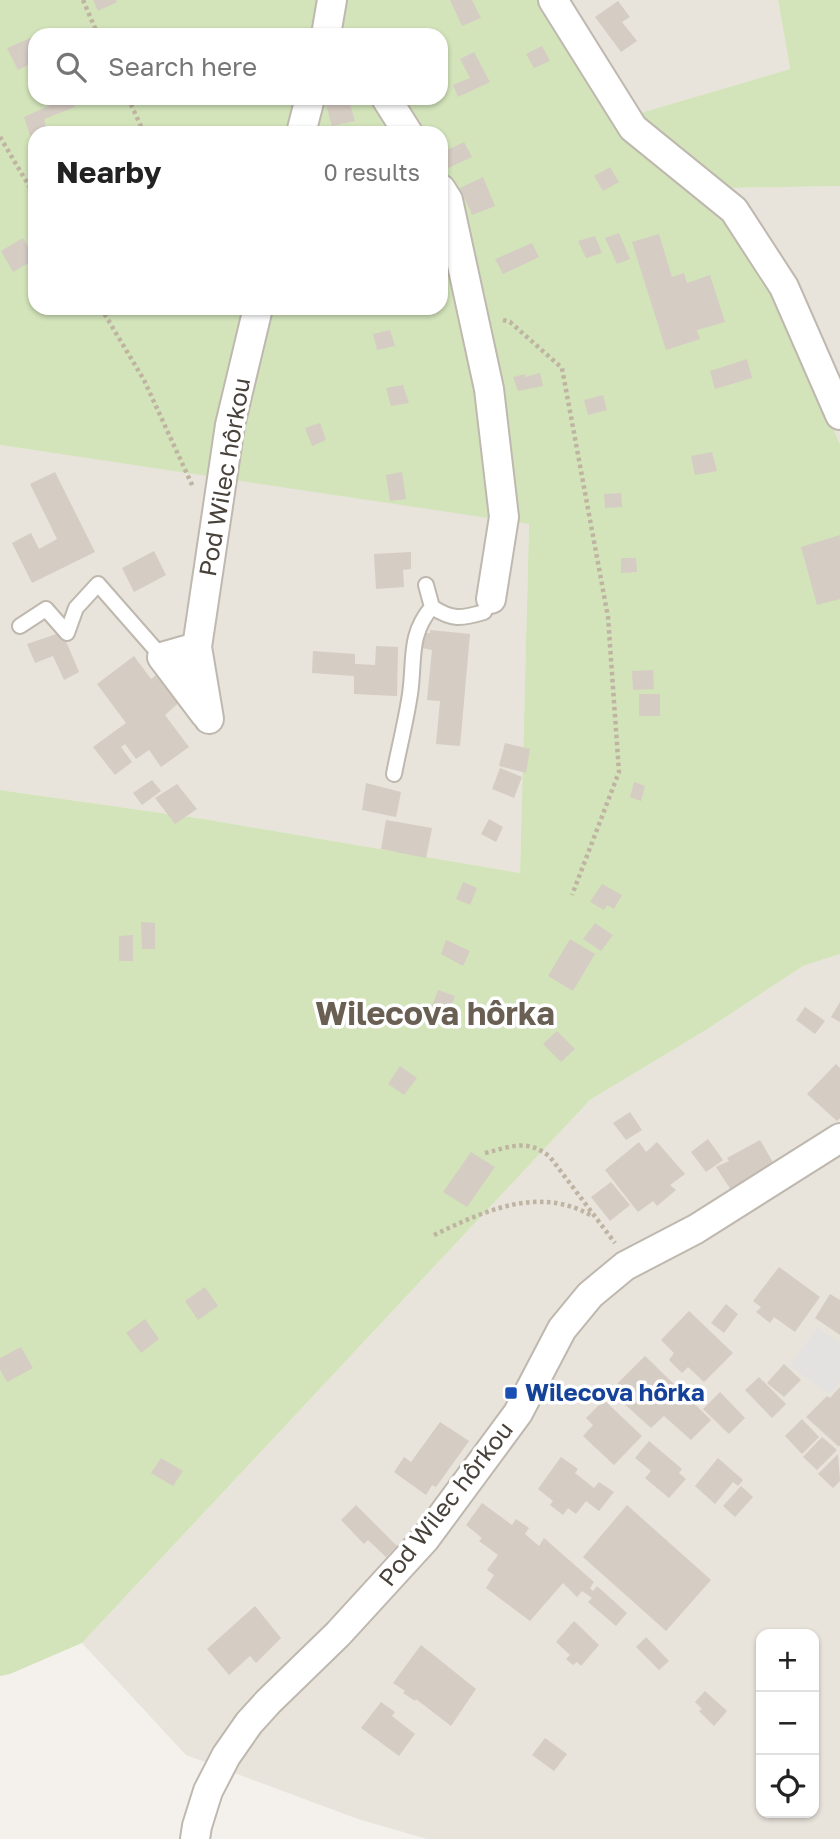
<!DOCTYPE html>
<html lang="en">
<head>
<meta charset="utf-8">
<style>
  body { margin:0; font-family:"Golos Text",sans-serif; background:#f2f2f2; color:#222 }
  .controls { position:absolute; right:21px; bottom:21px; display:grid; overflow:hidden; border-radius:14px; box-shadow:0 2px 5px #0004 }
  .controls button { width:63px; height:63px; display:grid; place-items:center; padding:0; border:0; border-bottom:2px solid #e0e0e0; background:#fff; color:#222; font:35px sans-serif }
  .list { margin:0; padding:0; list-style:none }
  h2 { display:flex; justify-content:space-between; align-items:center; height:91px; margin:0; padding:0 28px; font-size:30px }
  h2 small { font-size:23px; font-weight:400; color:#767676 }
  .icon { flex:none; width:38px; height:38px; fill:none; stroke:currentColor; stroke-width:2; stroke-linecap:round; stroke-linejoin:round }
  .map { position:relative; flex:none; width:840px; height:1839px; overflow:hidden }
  .search { position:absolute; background:#fff; box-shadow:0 2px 5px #0004; left:28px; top:28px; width:420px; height:77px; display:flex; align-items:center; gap:18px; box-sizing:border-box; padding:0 24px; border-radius:21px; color:#767676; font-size:26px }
  .panel { position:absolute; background:#fff; box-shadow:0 2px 5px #0004; left:28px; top:126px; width:420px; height:189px; border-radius:21px }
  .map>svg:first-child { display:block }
  .residential { fill:#e8e3db; fill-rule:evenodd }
  .green { fill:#d3e4ba; fill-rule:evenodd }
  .parking { fill:#e4e2e0 }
  .building { fill:#d5ccc3 }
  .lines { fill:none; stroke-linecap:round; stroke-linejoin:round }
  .lane-casing { stroke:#bfb8af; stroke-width:18 }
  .street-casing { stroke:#bfb8af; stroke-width:32 }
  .path { stroke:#bfb3a2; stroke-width:4.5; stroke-dasharray:3.5 3.5; stroke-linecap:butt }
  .lane { stroke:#fff; stroke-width:14 }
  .street { stroke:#fff; stroke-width:28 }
  .transit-dot { fill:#1a4fb4; stroke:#fff; stroke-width:2.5 }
  .labels { text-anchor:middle; stroke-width:7; stroke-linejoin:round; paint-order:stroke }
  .street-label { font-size:24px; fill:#48423a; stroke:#fff }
  .transit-label { font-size:24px; font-weight:bold; fill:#164399; stroke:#fff; text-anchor:start }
  .district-label { font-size:32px; font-weight:bold; fill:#6a5f53; stroke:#fff }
</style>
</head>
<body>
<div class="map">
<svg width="840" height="1839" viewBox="0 0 840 1839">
  <rect width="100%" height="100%" fill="#f4f1ec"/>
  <path class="residential" d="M544 0H778L790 69 630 116Z
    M840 186V444L726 188Z
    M0 445 529 523 520 873 204 819 0 790Z
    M840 954V1839H427L358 1819 186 1755 82 1643 590 1100 706 1030 803 966ZM761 1634H814V1813H761Z"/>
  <path class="green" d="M0 0H544L630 116 790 69 778 0H840V186L727 188 840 444V954L803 966 706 1030 590 1100 82 1643 10 1674 0 1676V790L204 819 520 873 529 524 0 445ZM35 35H441V98H35ZM35 133H441V308H35Z"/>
  <path class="parking" d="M817 1328 840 1344V1380L830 1394 790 1366Z"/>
  <path class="building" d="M93 0H116L117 2 98 11Z
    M450 0H472L481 18 462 26Z
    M618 1 630 17 622 22 637 41 621 52 595 17Z
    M35 36V62L18 70 7 48Z
    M542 46 550 61 534 68 526 54Z
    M474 52 490 82 458 97 453 85 470 78 460 59Z
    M66 98H72L75 107 44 119 47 132 35 133V137L31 138 24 117Z
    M349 100 355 121 332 126 326 105Z
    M464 142 472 157 446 169 441 161V153Z
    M610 167 619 182 603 191 594 176Z
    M483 177 495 206 472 215 460 188Z
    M619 233 630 259 617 264 605 238Z
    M659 234 672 277 684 273 687 283 710 275 725 322 697 330 700 339 666 350 632 242Z
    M595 236 602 253 586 258 578 241Z
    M23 238 35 259 13 272 1 251Z
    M532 243 539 257 503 274 495 259Z
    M390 330 395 346 377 350 373 334Z
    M747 359 752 378 715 389 710 371Z
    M540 373 543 386 518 391 513 377 525 374V377Z
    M403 385 409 403 391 406 386 388Z
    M603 395 607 410 588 415 584 400Z
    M320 423 326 440 312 446 305 428Z
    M712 452 717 471 695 475 691 456Z
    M55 472 95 552 32 583 12 543 31 533 39 549 57 539 30 484Z
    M402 472 406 499 390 501 386 475Z
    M621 493 622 507 605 508 604 494Z
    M840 535V599L817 605 801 547Z
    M154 551 166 575 134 592 122 568Z
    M411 552V569L403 570 404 587 376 589 374 554Z
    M621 558H636L637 572 621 573Z
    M430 630 470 634 460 746 436 744 440 701 427 700 432 650 422 648 423 633H430Z
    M62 632 79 672 64 680 53 656 35 663 27 644Z
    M376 646 398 647 397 696 354 694V676L312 673 313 651 355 654V664L375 665Z
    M134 656 151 679 164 669 182 700 165 715 189 747 161 767 149 750 136 759 125 744 121 747 132 762 115 775 93 747 126 723 97 684Z
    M653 670 654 689 633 690 632 671Z
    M639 694H660V716H639Z
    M505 743 530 749 526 773 499 766Z
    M500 768 522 777 514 798 492 789Z
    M152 780 161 791 142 805 133 793Z
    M634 782 645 786 641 801 630 797Z
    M366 783 401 792 396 817 362 810Z
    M177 784 197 809 175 824 155 798Z
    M489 819 503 827 496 842 481 834Z
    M386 820 432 828 426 858 381 849Z
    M463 882 477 888 470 905 456 899Z
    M602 884 622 895 614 909 607 905 604 910 590 902Z
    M141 922 155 923V949H142Z
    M595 923 613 935 601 951 583 939Z
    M133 935V961H119V936Z
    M570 939 595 954 573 991 548 976Z
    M446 940 470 951 463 966 441 954Z
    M438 990 455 996 447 1017 431 1009Z
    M840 1002V1022L831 1017Z
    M805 1007 825 1021 815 1034 796 1020Z
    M557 1031 575 1049 561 1062 543 1044Z
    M836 1064 840 1068V1118L837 1121 807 1094Z
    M400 1066 417 1078 404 1095 388 1084Z
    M630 1112 642 1130 626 1140 613 1123Z
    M708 1139 723 1160 706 1172 691 1152Z
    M760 1140 774 1164 731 1190 716 1167 729 1161 727 1158Z
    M639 1142 646 1152 657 1142 685 1174 670 1185 676 1190 657 1206 653 1201 638 1212 605 1170Z
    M471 1152 495 1167 467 1207 443 1192Z
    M611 1182 630 1205 610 1221 591 1197Z
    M779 1267 820 1297 795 1332 774 1317 770 1323 756 1312 761 1307 753 1301Z
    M205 1287 218 1306 198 1320 185 1301Z
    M830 1294 840 1300V1335L815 1318Z
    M726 1304 738 1314 724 1333 711 1323Z
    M689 1311 733 1353 704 1382 688 1367 682 1373 669 1360 674 1353 661 1340Z
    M145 1319 159 1339 141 1353 126 1333Z
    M21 1347 33 1368 7 1382 0 1370V1358Z
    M645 1356 711 1420 691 1440 664 1416 651 1428 610 1391Z
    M784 1364 801 1380 784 1397 767 1383Z
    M759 1377 786 1404 772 1418 745 1390Z
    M840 1387V1446H838L806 1417 827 1396 830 1398Z
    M720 1392 745 1418 729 1434 703 1409Z
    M604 1400 642 1436 614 1465 583 1436 593 1425 586 1418Z
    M802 1419 819 1437 802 1454 785 1436Z
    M440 1422 469 1441 436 1487 432 1485 426 1495 394 1472 404 1457 411 1462Z
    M822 1437 837 1450 817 1470 803 1457Z
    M649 1441 682 1469 679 1473 686 1479 669 1498 645 1478 651 1471 635 1458Z
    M838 1454 840 1481 833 1488 818 1474Z
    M561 1457 578 1469 575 1473 594 1488 599 1482 614 1492 599 1511 586 1501 576 1514 568 1508 563 1515 550 1505 553 1501 538 1489Z
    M161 1458 183 1471 173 1486 151 1473Z
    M718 1458 743 1480 738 1486 733 1482 715 1504 695 1486Z
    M741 1486 753 1497 735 1517 723 1506Z
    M482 1503 512 1525 516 1519 529 1528 525 1534 539 1546 544 1538 594 1582 590 1588 593 1591 597 1586 627 1613 616 1626 588 1602 592 1598 582 1591 577 1597 563 1583 530 1621 486 1588 494 1575 487 1570 498 1555 479 1541 482 1538 466 1525Z
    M356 1505 397 1546 386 1557 368 1540 364 1544 341 1520Z
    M627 1505 711 1580 666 1631 583 1557Z
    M255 1606 281 1638 256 1663 250 1656 229 1675 207 1649Z
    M574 1621 599 1645 581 1666 577 1662 573 1665 566 1659 570 1655 556 1642Z
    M646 1637 669 1661 659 1670 636 1647Z
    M421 1645 476 1689 451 1726 416 1699 415 1701 403 1693 405 1691 393 1683Z
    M705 1691 727 1711 714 1726 699 1711 702 1709 695 1702Z
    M381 1702 395 1712 392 1716 415 1734 399 1756 361 1728Z
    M545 1738 567 1754 554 1771 532 1755Z"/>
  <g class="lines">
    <g class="lane-casing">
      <path id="lane" d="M426 585 432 607C452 620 461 619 484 612L491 599
        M20 626 46 609 67 633 76 608 98 584 162 657
        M394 774C399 748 406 721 410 694 415 660 408 635 432 607"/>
    </g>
    <g class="street-casing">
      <path id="street" d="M553 0 633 128 734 210 784 287 840 415
        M326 35 332 0
        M386 98 408 133
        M301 133 310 98
        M441 189 448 200 489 389 504 517 491 599
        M197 647 162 657 205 714
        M209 719 197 647 230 425 258 308
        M195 1839 197 1826 208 1791 226 1756 249 1723 268 1702 338 1634 425 1539 518 1413 562 1329 590 1295 625 1266 696 1229 840 1138"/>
    </g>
    <path class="path" d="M83 0 98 35
      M128 98 144 133
      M0 137 35 196
      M101 308 144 380 193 487
      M503 320 510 322 562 368 608 617 619 772 572 895
      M485 1153C511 1147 527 1138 550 1157L615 1243
      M434 1235C484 1211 539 1185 592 1216"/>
    <use href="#lane" class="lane"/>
    <use href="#street" class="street"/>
  </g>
  <rect class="transit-dot" x="504" y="1386" width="14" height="14" rx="3.5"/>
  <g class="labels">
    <g class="street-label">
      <text transform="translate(225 477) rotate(-80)" y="8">Pod Wilec hôrkou</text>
      <text transform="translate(446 1504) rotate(-52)" y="8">Pod Wilec hôrkou</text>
    </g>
    <g class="transit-label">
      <text x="525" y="1401">Wilecova hôrka</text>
    </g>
    <g class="district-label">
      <text x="435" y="1025">Wilecova hôrka</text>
    </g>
  </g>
</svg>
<div class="controls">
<button>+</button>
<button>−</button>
<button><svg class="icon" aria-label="locate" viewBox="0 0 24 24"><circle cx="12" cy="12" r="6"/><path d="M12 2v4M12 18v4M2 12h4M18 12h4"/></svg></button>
</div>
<div class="search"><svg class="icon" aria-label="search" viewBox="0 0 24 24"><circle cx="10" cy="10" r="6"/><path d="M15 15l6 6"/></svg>Search here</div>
<section class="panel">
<h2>Nearby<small>0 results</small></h2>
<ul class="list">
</ul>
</section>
</div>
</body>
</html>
